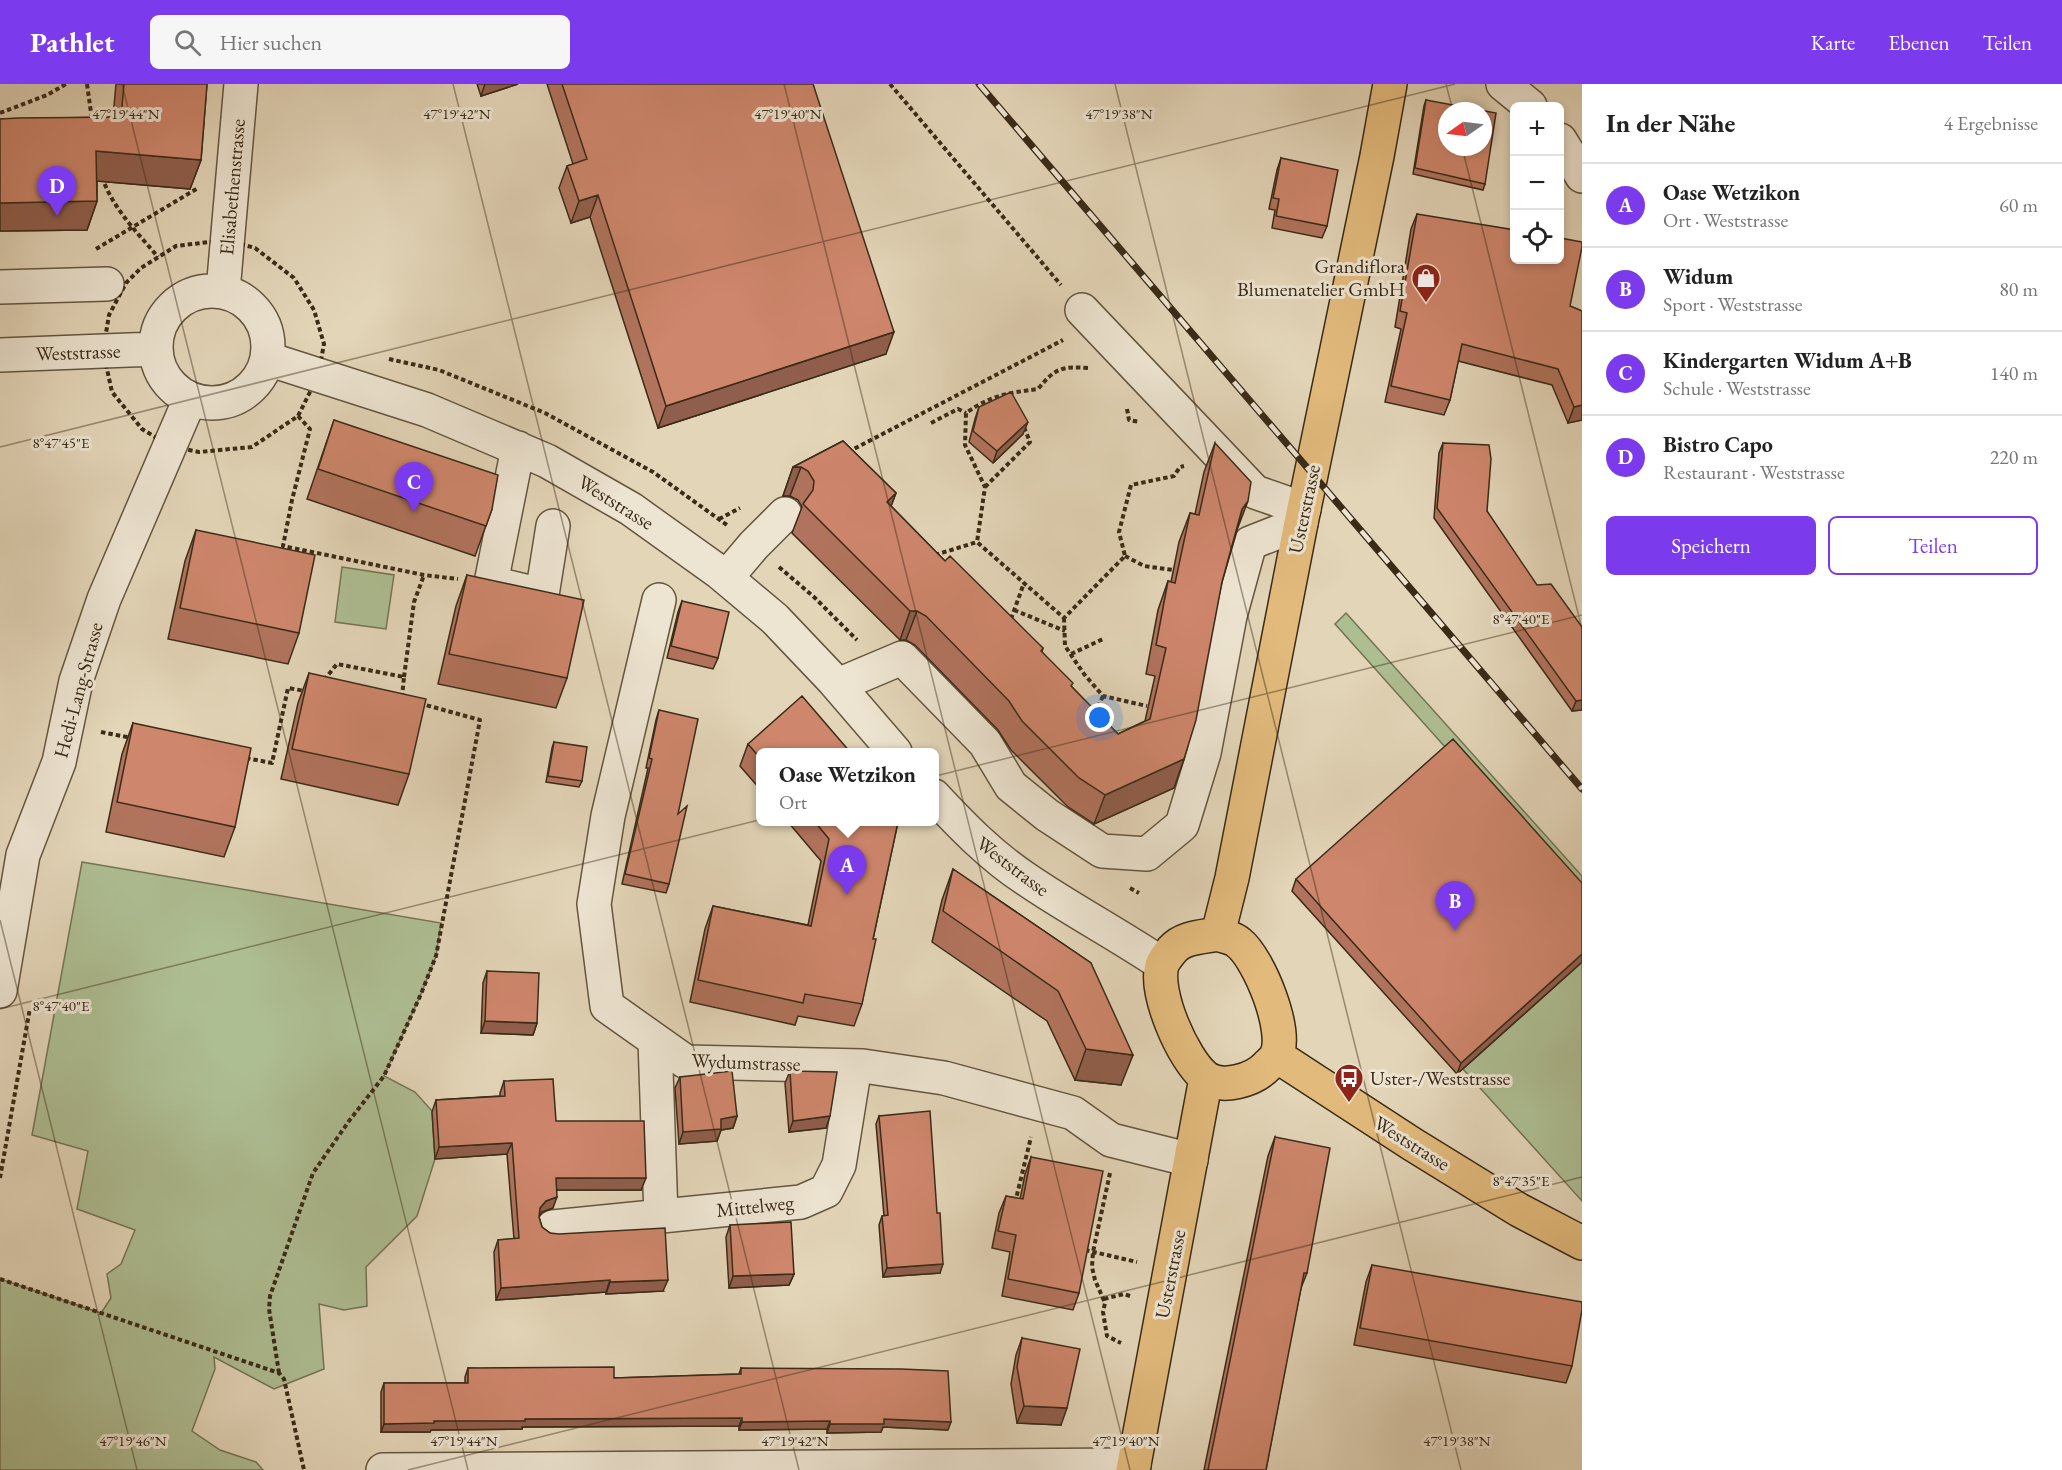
<!DOCTYPE html>
<html lang="de">
<head>
<meta charset="utf-8">
<style>
  body { margin:0; font-family:"EB Garamond",serif; background:#f6f6f6; color:#222 }
  .controls { position:absolute; right:18px; top:18px; display:grid; overflow:hidden; border-radius:9px; box-shadow:0 3px 9px #0003 }
  .controls button { width:54px; height:54px; display:grid; place-items:center; padding:0; border:0; border-bottom:2px solid #e0e0e0; background:#fff; color:#222; font:30px sans-serif }
  .compass { position:absolute; left:1438px; top:18px; width:54px; height:54px; border-radius:50%; background:#fff; box-shadow:0 3px 9px #0003; rotate:256deg }
  .you { position:absolute; left:1100px; top:634px; width:21px; height:21px; margin:-15px; border:4px solid #fff; border-radius:50%; background:#1a73e8; box-shadow:0 0 0 9px #1a73e833 }
  .badge { display:grid; place-items:center; width:39px; height:39px; border-radius:50%; background:#7c3aed; color:#fff; font-size:20px; font-weight:700 }
  .pin { position:absolute; translate:-50% -50px; filter:drop-shadow(0 2px 3px #0008) }
  .pin::after { content:''; position:absolute; top:32px; width:21px; height:18px; background:inherit; clip-path:polygon(0 0,100% 0,50% 100%) }
  .popup { position:absolute; left:756px; top:664px; width:183px; height:78px; box-sizing:border-box; display:grid; place-content:center; border-radius:9px; background:#fff; filter:drop-shadow(0 2px 4px #0005); font-size:20px; white-space:nowrap; color:#767676 }
  .popup b { font-size:22px; color:#222 }
  .popup::after { content:''; position:absolute; left:50%; top:100%; margin-left:-12px; border:12px solid transparent; border-top-color:#fff }
  .list { margin:0; padding:0; list-style:none }
  h2 { display:flex; justify-content:space-between; align-items:center; height:78px; margin:0; padding:0 24px; font-size:26px }
  h2 small { font-size:20px; font-weight:400; color:#767676 }
  .list li { display:grid; grid-template-columns:39px 1fr auto; gap:18px; align-items:center; box-sizing:border-box; height:84px; padding:0 24px; border-top:2px solid #e0e0e0 }
  .list b { display:block; font-size:22px; white-space:nowrap }
  .list p { margin:0; font-size:20px; white-space:nowrap; color:#767676 }
  .list em { font-size:20px; font-style:normal; color:#767676 }
  .actions { display:flex; gap:12px; padding:18px 24px }
  .actions a { flex:1; padding:14px 0; border:2px solid #7c3aed; border-radius:9px; text-align:center; font-size:21px; color:#7c3aed }
  .actions .main { background:#7c3aed; color:#fff }
  .icon { flex:none; width:33px; height:33px; fill:none; stroke:currentColor; stroke-width:2; stroke-linecap:round; stroke-linejoin:round }
  .map { position:relative; flex:none; width:1582px; height:1386px; overflow:hidden }
  header { display:flex; align-items:center; gap:36px; box-sizing:border-box; height:84px; padding:0 30px; background:#7c3aed; color:#fff }
  header strong { font-size:28px }
  nav { display:flex; gap:33px; margin-inline-start:auto; font-size:21px }
  .search { width:420px; height:54px; background:#f6f6f6; display:flex; align-items:center; gap:15px; box-sizing:border-box; padding:0 21px; border-radius:9px; color:#767676; font-size:22px }
  main { display:flex }
  aside { flex:1; background:#fff }
  .map>svg:first-child { display:block }
  .green { fill:#aebe93; stroke:#747455; stroke-width:1.5 }
  .lines { fill:none; stroke-linecap:round; stroke-linejoin:round }
  .minor-casing { stroke:#64563f; stroke-width:36 }
  .major-casing { stroke:#3a2b17; stroke-width:36 }
  .path { stroke:#3a2b17; stroke-width:4; stroke-dasharray:4.5 3; stroke-linecap:butt }
  .minor { stroke:#ede4d1; stroke-width:33 }
  .major { stroke:#e2ba7c; stroke-width:33 }
  .rail-casing { stroke:#3a2b17; stroke-width:7 }
  .rail { stroke:#ede4d1; stroke-width:4.5; stroke-dasharray:14; stroke-linecap:butt }
  .wall { fill:#b1735d; stroke:#3a2b17; stroke-width:1.5 }
  .shaded-wall { fill:#905e4c; stroke:#3a2b17; stroke-width:1.5 }
  .building { fill:#ce866c; stroke:#3a2b17; stroke-width:1.5; fill-rule:evenodd }
  .ticks { fill:none; stroke:#3a2b17; stroke-width:1.5; stroke-opacity:0.45 }
  .labels { text-anchor:middle; stroke-width:6; stroke-linejoin:round; paint-order:stroke }
  .street-label { font-size:20px; fill:#3a2b17; stroke:#ede4d1 }
  .poi-label { font-size:20px; fill:#3a2b17; stroke:#ede4d1; text-anchor:end }
  .ticks-label { font-size:15px; text-anchor:middle; fill:#3a2b17; stroke:#ede4d1; stroke-width:6; stroke-linejoin:round; paint-order:stroke }
</style>
</head>
<body>
<header>
<strong>Pathlet</strong>
<div class="search"><svg class="icon" aria-label="search" viewBox="0 0 24 24"><circle cx="10" cy="10" r="6"/><path d="M15 15l6 6"/></svg>Hier suchen</div>
<nav><a>Karte</a><a>Ebenen</a><a>Teilen</a></nav>
</header>
<main>
<div class="map">
<svg width="1582" height="1386" viewBox="0 0 1582 1386">
  <rect width="100%" height="100%" fill="#e3d5b8"/>
  <filter id="stains"><feTurbulence type="fractalNoise" baseFrequency=".00333" numOctaves="4"/><feColorMatrix values="0 0 0 0 .2 0 0 0 0 .09 0 0 0 0 .02 0 0 0 .5 -.17"/></filter>
  <radialGradient id="worn" r=".72"><stop offset=".6" stop-color="#630" stop-opacity="0"/><stop offset="1" stop-color="#630" stop-opacity=".3"/></radialGradient>
  <path class="green" d="M342 483 394 491 386 545 335 538Z
    M1346 529 1582 792V816L1335 540Z
    M82 778 441 839 436 872 421 910 384 992 415 1008 432 1027 435 1075 417 1132 366 1183 367 1222 344 1226 319 1220 324 1285 274 1305 214 1273 215 1285 192 1347 220 1366 256 1378 263 1386H0V1195L101 1229 111 1214 107 1190 121 1180 135 1146 77 1125 88 1067 32 1051Z
    M1582 878V1117L1463 985Z"/>
  <g class="lines">
    <g class="minor-casing">
      <path id="minor" d="M1503 0 1530 22
        M1560 56 1582 92
        M0 203 107 200
        M156 263a56 56 0 1 1 112 0a56 56 0 1 1-112 0Z
        M223 207 241 0
        M1082 226 1255 408 1304 425
        M0 271 155 265
        M268 275 427 326 547 377 631 425 719 488 775 535 833 596 895 668
        M518 364 491 499 542 511 553 442
        M726 494 754 461 785 430
        M659 516 608 732 594 820 607 922 686 978 863 982 944 994 1073 1029 1111 1056 1191 1076
        M838 601 902 574 985 659 1011 702 1047 731 1102 767 1147 770 1182 741 1204 669 1230 532 1250 459 1301 439
        M934 712C962 742 991 772 1026 795 1070 825 1117 850 1162 880
        M0 907 23 771 59 678 76 597 104 515 190 315
        M655 956 661 1132
        M553 1143 801 1118 826 1107 839 1081 855 982
        M383 1386 1134 1381"/>
    </g>
    <g class="major-casing">
      <path id="major" d="M1218 850 1232 794 1301 439 1377 72 1390 0
        M1218 850C1225 853 1234 854 1239 859 1259 875 1289 948 1276 972 1275 975 1270 979 1267 982 1254 996 1222 1006 1205 993 1183 975 1154 909 1162 881 1163 877 1169 870 1172 866 1183 853 1203 853 1218 850Z
        M1277 972 1412 1060 1519 1126 1582 1159
        M1133 1386 1206 994"/>
    </g>
    <path class="path" d="M87 0 92 36
      M890 0 1061 201
      M0 29 47 11 66 0
      M102 93C113 125 137 148 158 173
      M226 156 255 164 294 194 314 226 324 260 318 292 298 332 252 363 199 368 170 362 142 345 112 308 103 267 109 231 126 199 141 184 176 162Z
      M96 165 198 104
      M389 275 439 286 545 329 653 388 727 441
      M1088 284C1062 282 1055 284 1038 305 1008 309 991 311 966 329L965 361 985 403 977 458 1064 534 1125 472 1119 448 1131 401 1174 392 1180 383 1184 382
      M1127 325 1129 336 1140 338
      M298 332 310 345 292 416 283 462 424 491 458 495
      M931 339 958 325 966 329
      M848 368 1063 256
      M985 403 1030 358 1024 343
      M719 435 740 424
      M935 471 977 458
      M1125 472 1144 482 1173 486
      M779 483 814 513 857 556
      M1014 526 1065 547
      M1064 534 1065 562 1084 590 1103 612 1147 622
      M1011 535 1024 499
      M1071 570 1103 555
      M404 593 414 518 424 491
      M324 596 337 580 404 593 402 613
      M1095 630 1103 612
      M101 648 132 654
      M246 674 272 679 288 604 305 607
      M1130 804 1139 809
      M1110 1089 1093 1168 1092 1183 1095 1196 1105 1219 1103 1228 1107 1252 1121 1259
      M0 1094 30 924
      M1015 1119 1031 1053
      M1085 1166 1137 1178
      M0 1195 279 1289 284 1295 304 1386
      M1104 1215 1124 1210 1130 1212
      M279 1289 269 1225 270 1212 313 1089 349 1037 384 992 421 910 436 872 480 636 422 620"/>
    <use href="#minor" class="minor"/>
    <use href="#major" class="major"/>
    <g class="rail-casing">
      <path id="rail" d="M979 0 1582 705"/>
    </g>
    <use href="#rail" class="rail"/>
  </g>
  <path class="wall" d="M116 0H207L201 76 190 105 97 97V117L87 146 0 147V35L113 33Z
    M477 0H518L481 12Z
    M547 0H813L886 270 658 344 590 133 571 139 559 104 567 82 573 80Z
    M1426 16 1485 100 1483 106 1413 90 1424 22Z
    M1281 74 1327 142 1322 154 1272 144 1275 126 1269 125 1277 86Z
    M1417 130 1570 222 1582 227V336L1568 339 1552 301 1458 277 1450 316 1444 331 1385 318 1401 245 1395 243 1411 145Z
    M979 323 1023 350 993 379 969 358 975 335Z
    M334 336 492 425 475 472 307 415Z
    M843 357 896 409 891 422 945 477 1043 564 1042 568 1072 603 1118 650 1145 637 1155 592 1146 590 1158 526 1168 497 1171 498 1179 458 1190 429 1195 430 1204 388 1215 359 1237 447 1222 498 1184 675 1174 704 1094 740 1068 723 1011 666 998 646 915 561 906 556H900L792 449 802 423 798 416 790 412H783L793 383Z
    M1443 359 1487 427 1582 626 1572 627 1434 434 1439 369Z
    M196 446 299 549 288 580 168 555 185 477Z
    M467 491 567 594 556 624 438 600 456 522Z
    M682 517 718 574 713 585 667 574 678 528Z
    M309 589 409 690 398 721 281 695 298 619Z
    M659 626 678 730 669 800 666 809 622 800 648 684H646L656 636Z
    M133 639 235 743 224 773 106 748 122 670Z
    M554 658 582 697 579 703 546 698 552 664Z
    M748 660 760 669V705L740 682Z
    M788 738H898L873 855 862 920 854 942 798 932 795 941 690 918 705 845 713 822 808 841 821 777Z
    M953 785 1091 879 1121 1001 1075 996 1047 937 932 858 942 816Z
    M1296 795 1582 799V878L1457 990 1292 807Z
    M487 887 537 939 533 951 481 949 483 899Z
    M790 987 826 1044 789 1048 785 999Z
    M680 993 737 1032 733 1044 721 1046 717 1057 679 1060 675 1004Z
    M504 997 641 1106H556L553 1124 542 1128 539 1133 542 1143 550 1149 663 1207 606 1210V1208L496 1216 494 1168 498 1156 514 1155 507 1070 435 1075 432 1028 436 1016 500 1012V1009Z
    M879 1032 940 1189 883 1193 879 1141 882 1132H884L876 1040Z
    M1275 1053 1307 1189 1301 1204 1291 1253 1266 1386H1204L1268 1072Z
    M1031 1073 1079 1209 1073 1226 1002 1212 1010 1168 992 1164 999 1129 1006 1112 1020 1115 1025 1090Z
    M730 1141 794 1190 789 1201 729 1204 726 1153Z
    M1372 1181 1572 1282 1566 1299 1354 1261 1366 1198Z
    M1022 1254 1061 1341 1017 1339 1011 1300 1016 1271Z
    M468 1284 614 1294 739 1290 741 1284 948 1346 883 1343 881 1348 827 1349V1345L739 1346V1342L522 1343V1345L431 1346 430 1348H381V1308L384 1299H465V1293Z"/>
  <path class="shaded-wall" d="M485 0H518L481 12Z
    M96 67 201 76 190 105 86 96Z
    M598 111 590 133 571 139 579 117Z
    M97 117 87 146 0 147V119Z
    M894 248 886 270 658 344 666 322Z
    M1582 321V336L1568 339 1574 323Z
    M1028 338 1023 350 993 379 997 367Z
    M793 383H801L790 412H783Z
    M896 409 885 438 887 418Z
    M1248 417 1237 446 1242 425Z
    M910 527H917L906 556H900Z
    M1582 616V626L1572 627 1576 617Z
    M1184 675 1174 704 1094 740 1105 711Z
    M1582 870V878L1457 990 1461 979Z
    M485 937 537 939 533 951 481 949Z
    M1086 965 1133 971 1121 1001 1075 996Z
    M737 1032 733 1044 721 1046 717 1057 679 1060 683 1048 721 1035Z
    M830 1032 826 1044 789 1048 793 1037Z
    M512 1059 507 1070 435 1075 439 1063Z
    M556 1094H646L641 1106H551Z
    M557 1113 553 1124 542 1128 536 1136 540 1124 546 1117Z
    M943 1180 940 1189 883 1193 887 1184Z
    M794 1190 789 1201 729 1204 733 1192Z
    M610 1196 606 1208 496 1216 501 1204Z
    M668 1196 663 1207 606 1210 610 1198Z
    M1024 1322 1067 1324 1061 1341 1017 1339Z
    M742 1334 739 1342 522 1343V1345L431 1346 430 1348H381L384 1340 434 1337 525 1335Z
    M884 1335 951 1338 948 1346 883 1343 881 1348 827 1349 830 1340Z
    M830 1337 827 1345 739 1346 742 1338Z"/>
  <path class="building" d="M124 0H207L201 76 96 67 97 117 0 119V35L18 34 121 33Z
    M562 0H813L894 248 666 322 598 111 579 117 567 82 587 75Z
    M1426 16 1496 29 1485 100 1415 84ZM1447 27H1483V63H1447Z
    M1281 74 1338 86 1327 142 1276 132 1279 115 1273 114Z
    M1417 130 1515 146V176H1560V154L1582 158V163L1570 222 1582 227V321L1574 323 1558 285 1462 260 1450 316 1391 302 1407 229 1400 227Z
    M1011 308 1028 338 997 367 973 347 979 323Z
    M334 336 498 391 492 425 486 442 318 385Z
    M843 357 896 409 887 418 945 477 950 472 1043 564 1041 567 1073 599 1071 602 1118 650 1150 635 1166 564 1156 561 1168 497 1175 499 1190 429 1199 431 1215 359 1251 398 1248 417 1242 425 1222 498 1196 636 1184 675 1105 711 1079 694 1022 637 1009 617 926 532 917 527H910L803 420 813 406 814 397 808 387 801 383H793Z
    M1443 359 1489 361 1491 375 1487 427 1537 501 1551 500 1582 543V616L1576 617 1437 424Z
    M196 446 315 471 299 549 180 524Z
    M467 491 584 516 567 594 449 570Z
    M682 517 729 528 718 574 671 562Z
    M309 589 426 615 409 690 292 665Z
    M802 612 851 669H760V674L748 660Z
    M659 626 698 635 678 730 687 722 669 800 625 790 652 675 649 674Z
    M133 639 251 664 235 743 117 718Z
    M1453 655 1582 799V870L1461 979 1296 795Z
    M554 658 587 663 582 697 548 692Z
    M815 738H898L873 855H876L862 920 805 910 803 919 698 896 713 822 811 842 829 755Z
    M953 785 1091 879 1133 971 1086 965 1058 907 943 827Z
    M487 887 539 889 537 939 485 937Z
    M732 987 737 1032 721 1035V1045L683 1048 680 993Z
    M790 987 837 988 830 1032 793 1037Z
    M553 995 556 1037H644L646 1094H556L557 1113 546 1117 540 1124 539 1133 542 1143 550 1149 559 1150 665 1144 668 1196 610 1198V1196L501 1204 498 1156 519 1154 512 1059 439 1063 436 1016 505 1012 504 997Z
    M930 1027 937 1129H940L943 1180 887 1184 882 1132 888 1131 879 1032Z
    M1275 1053 1330 1064 1307 1189H1304L1266 1386H1208Z
    M1031 1073 1103 1087 1079 1209 1008 1195 1016 1151 998 1147 1006 1112 1023 1115Z
    M791 1138 794 1190 733 1192 730 1141Z
    M1372 1181 1582 1218V1226L1572 1282 1360 1244Z
    M1022 1254 1080 1265 1067 1324 1024 1322 1017 1283Z
    M614 1283V1294L741 1290V1284L901 1285 948 1287 951 1338 884 1335V1340H830V1337L742 1338V1334L525 1335V1337H434V1339L384 1340V1299H468V1284Z"/>
  <path class="ticks" d="M122 0 468 1386M453 0 799 1386M784 0 1130 1386M1115 0 1461 1386M1446 0 1453 27M1462 63 1582 545M0 363 1455 0M0 836 137 1386M0 925 1582 531M408 1386 1582 1093"/>
  <defs>
    <g id="shop-pin" transform="scale(1.5)"><path d="M0 17L-7.5 6A9.5 9.5 0 1 1 7.5 6Z" fill="#8f2418" stroke="#ede4d1"/><path d="M-5-2.5h2.3a2.7 3.5 0 0 1 5.4 0H5L5.5 6h-11ZM-1.5-2.5h3a1.5 2.3 0 0 0-3 0Z" fill="#fff"/></g>
    <g id="bus-pin" transform="scale(1.5)"><path d="M0 17L-7.5 6A9.5 9.5 0 1 1 7.5 6Z" fill="#8f2418" stroke="#ede4d1"/><path d="M-5-6H5V4H4V6H2V4H-2V6H-4V4H-5ZM-3.5-4V0h7V-4ZM-3.5 1.2v1.5H-2V1.2ZM2 1.2v1.5H3.5V1.2Z" fill="#fff"/></g>
  </defs>
  <g fill-rule="evenodd">
    <use href="#shop-pin" x="1426" y="194"/>
    <use href="#bus-pin" x="1349" y="994"/>
  </g>
  <g class="labels">
    <g class="street-label">
      <text transform="translate(232 103) rotate(-85)" y="7">Elisabethenstrasse</text>
      <text transform="translate(78 268) rotate(-2)" y="7">Weststrasse</text>
      <text transform="translate(616 418) rotate(32)" y="7">Weststrasse</text>
      <text transform="translate(1304 425) rotate(-78)" y="7">Usterstrasse</text>
      <text transform="translate(78 606) rotate(-75)" y="7">Hedi-Lang-Strasse</text>
      <text transform="translate(1013 782) rotate(37)" y="7">Weststrasse</text>
      <text transform="translate(746 978) rotate(2)" y="7">Wydumstrasse</text>
      <text transform="translate(1412 1059) rotate(32)" y="7">Weststrasse</text>
      <text transform="translate(755 1122) rotate(-6)" y="7">Mittelweg</text>
      <text transform="translate(1170 1190) rotate(-79)" y="7">Usterstrasse</text>
    </g>
    <g class="poi-label">
      <text x="1405" y="189">Grandiflora<tspan x="1405" dy="23">Blumenatelier GmbH</tspan></text>
      <text x="1370" y="1001" text-anchor="start">Uster-/Weststrasse</text>
    </g>
  </g>
  <g class="ticks-label">
    <text x="126" y="35">47°19'44"N</text>
    <text x="457" y="35">47°19'42"N</text>
    <text x="788" y="35">47°19'40"N</text>
    <text x="1119" y="35">47°19'38"N</text>
    <text x="61" y="364">8°47'45"E</text>
    <text x="1521" y="540">8°47'40"E</text>
    <text x="61" y="927">8°47'40"E</text>
    <text x="1521" y="1102">8°47'35"E</text>
    <text x="133" y="1362">47°19'46"N</text>
    <text x="464" y="1362">47°19'44"N</text>
    <text x="795" y="1362">47°19'42"N</text>
    <text x="1126" y="1362">47°19'40"N</text>
    <text x="1457" y="1362">47°19'38"N</text>
  </g>
  <rect width="100%" height="100%" filter="url(#stains)"/>
  <rect width="100%" height="100%" fill="url(#worn)"/>
</svg>
<div class="controls">
<button>+</button>
<button>−</button>
<button><svg class="icon" aria-label="locate" viewBox="0 0 24 24"><circle cx="12" cy="12" r="6"/><path d="M12 2v4M12 18v4M2 12h4M18 12h4"/></svg></button>
</div>
<svg class="compass" viewBox="-18 -18 36 36"><path d="M0-13l5 13h-10z" fill="#e53935"/><path d="M0 13l5-13h-10z" fill="#767676"/></svg>
<div class="you"></div>
<div class="pin badge" style="left:847px;top:811px">A</div>
<div class="popup"><b>Oase Wetzikon</b>Ort</div>
<div class="pin badge" style="left:1455px;top:847px">B</div>
<div class="pin badge" style="left:414px;top:428px">C</div>
<div class="pin badge" style="left:57px;top:132px">D</div>
</div>
<aside>
<h2>In der Nähe<small>4 Ergebnisse</small></h2>
<ul class="list">
<li><span class="badge">A</span><div><b>Oase Wetzikon</b><p>Ort · Weststrasse</p></div><em>60 m</em></li>
<li><span class="badge">B</span><div><b>Widum</b><p>Sport · Weststrasse</p></div><em>80 m</em></li>
<li><span class="badge">C</span><div><b>Kindergarten Widum A+B</b><p>Schule · Weststrasse</p></div><em>140 m</em></li>
<li><span class="badge">D</span><div><b>Bistro Capo</b><p>Restaurant · Weststrasse</p></div><em>220 m</em></li>
</ul>
<div class="actions"><a class="main">Speichern</a><a>Teilen</a></div>
</aside>
</main>
</body>
</html>
